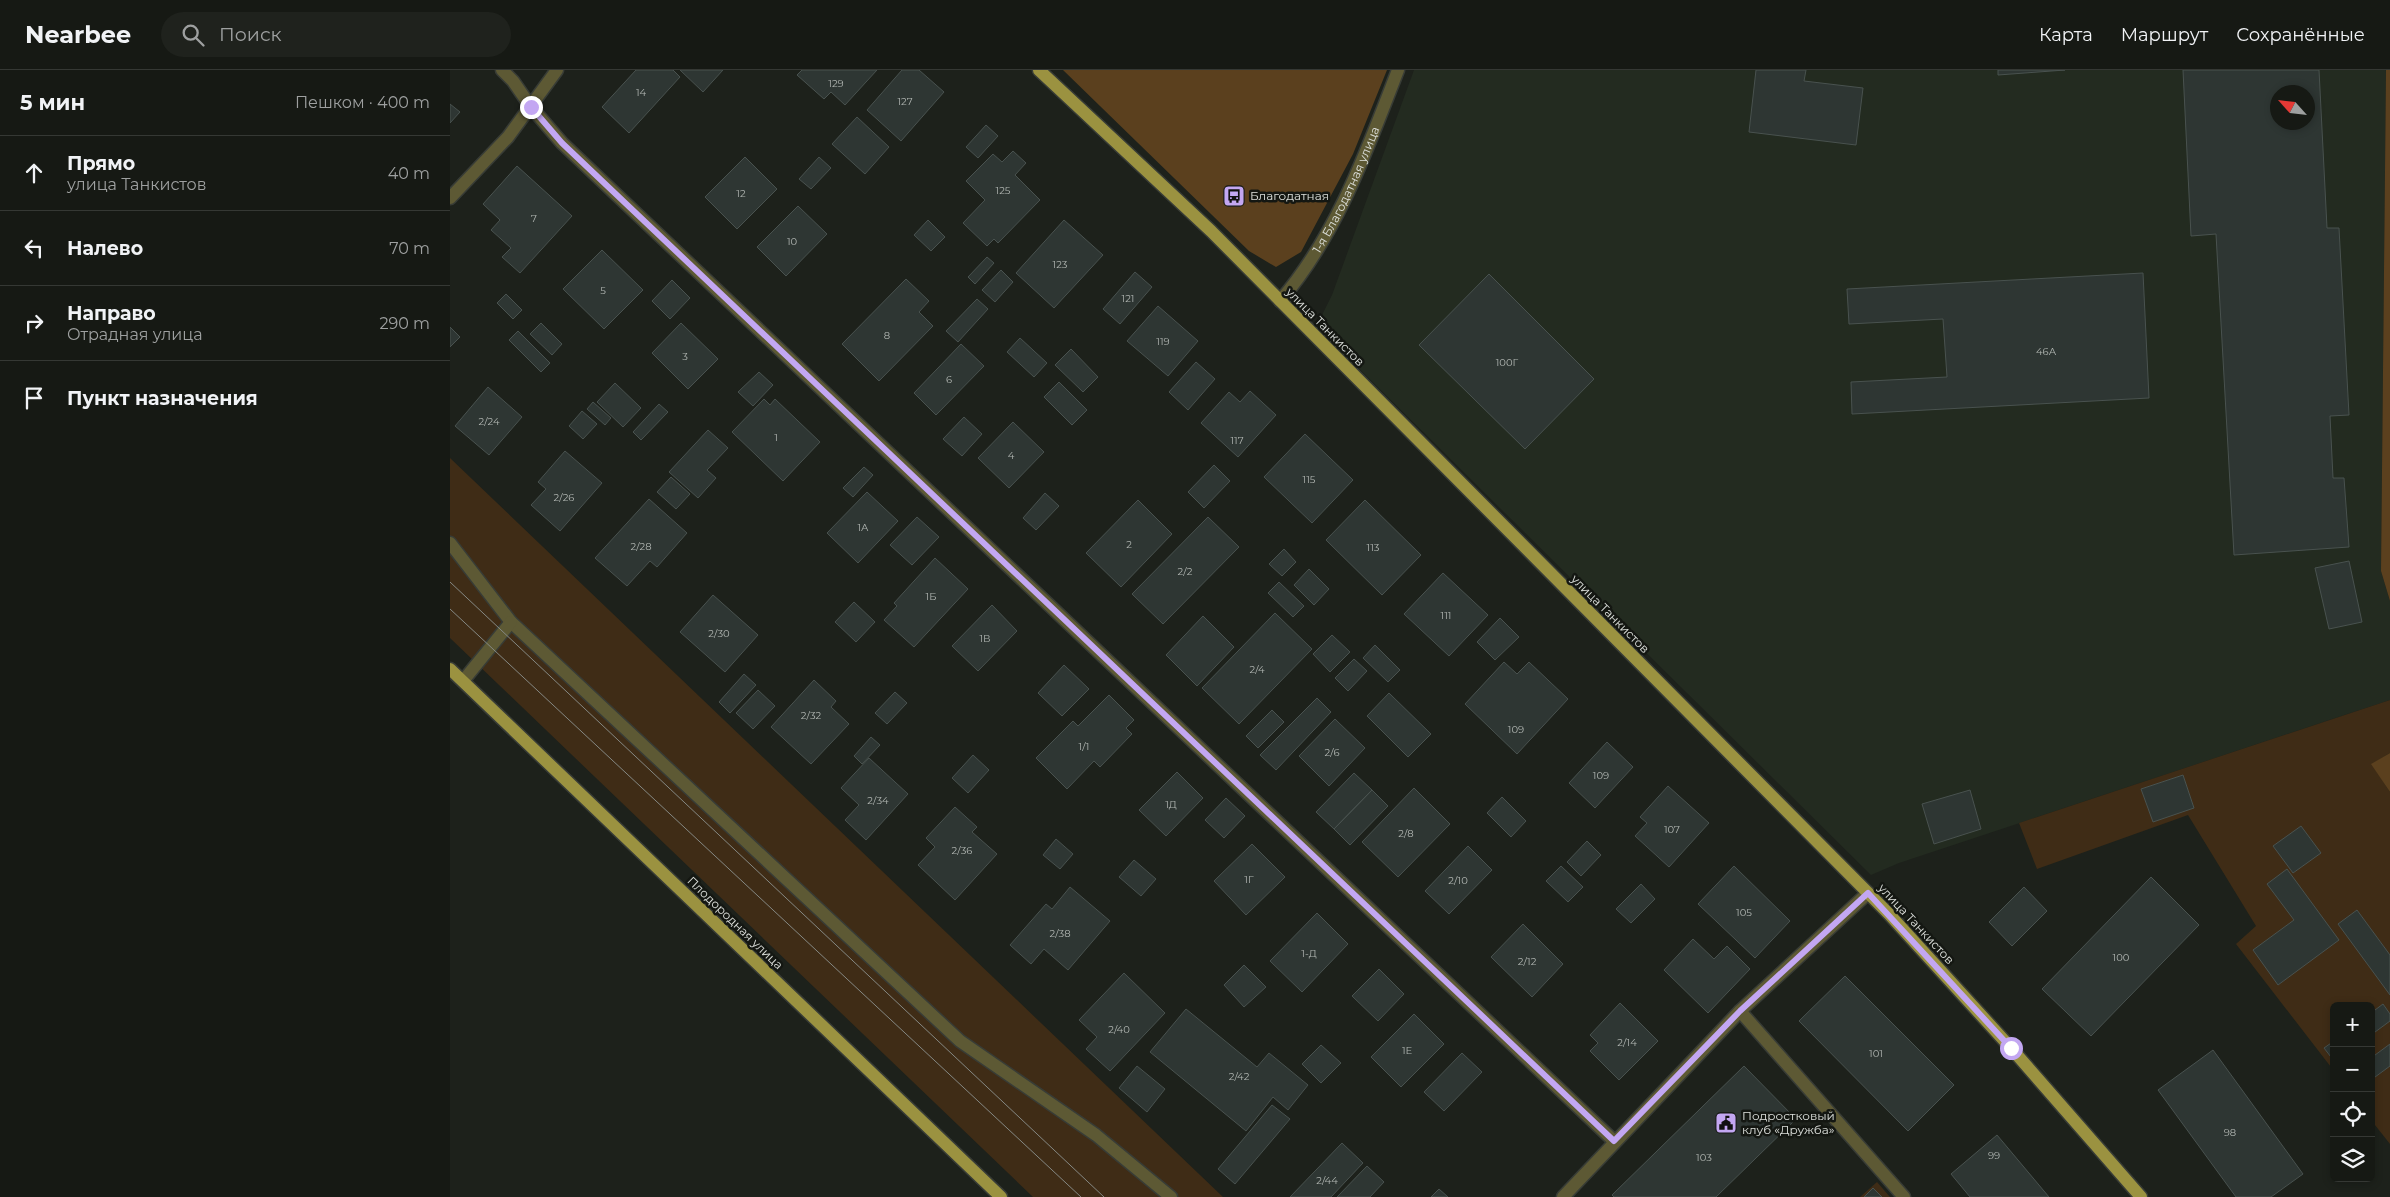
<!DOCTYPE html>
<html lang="ru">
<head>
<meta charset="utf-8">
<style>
  body { margin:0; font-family:Montserrat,sans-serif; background:#1f221d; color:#f1f3f6 }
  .controls { position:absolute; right:15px; bottom:15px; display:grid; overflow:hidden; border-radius:8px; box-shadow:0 2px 8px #0003 }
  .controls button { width:45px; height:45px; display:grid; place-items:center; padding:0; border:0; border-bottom:1px solid #353834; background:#161914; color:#f1f3f6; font:25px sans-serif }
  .compass { position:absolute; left:1820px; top:15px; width:45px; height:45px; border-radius:50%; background:#161914; box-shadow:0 2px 8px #0003; rotate:297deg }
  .stop { position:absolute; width:15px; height:15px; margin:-11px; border:4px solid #c3a7f2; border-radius:50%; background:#fff }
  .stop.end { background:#c3a7f2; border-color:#fff; box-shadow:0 1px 5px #0008 }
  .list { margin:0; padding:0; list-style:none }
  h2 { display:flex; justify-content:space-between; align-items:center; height:65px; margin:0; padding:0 20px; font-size:21px }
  h2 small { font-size:16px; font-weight:400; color:#9ea0a0 }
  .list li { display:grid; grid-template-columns:32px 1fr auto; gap:15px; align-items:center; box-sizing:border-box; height:75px; padding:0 20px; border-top:1px solid #353834 }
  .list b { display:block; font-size:19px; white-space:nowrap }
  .list p { margin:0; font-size:16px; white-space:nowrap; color:#9ea0a0 }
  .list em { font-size:16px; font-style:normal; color:#9ea0a0 }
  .icon { flex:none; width:28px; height:28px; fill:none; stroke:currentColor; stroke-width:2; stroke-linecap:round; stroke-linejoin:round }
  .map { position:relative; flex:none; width:1940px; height:1127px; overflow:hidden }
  header { display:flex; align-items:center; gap:30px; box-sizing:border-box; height:70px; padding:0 25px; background:#161914; border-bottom:1px solid #353834 }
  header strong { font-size:24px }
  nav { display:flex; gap:28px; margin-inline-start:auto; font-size:18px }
  .search { width:350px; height:45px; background:#1f221d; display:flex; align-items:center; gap:12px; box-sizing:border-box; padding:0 18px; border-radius:28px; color:#9ea0a0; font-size:19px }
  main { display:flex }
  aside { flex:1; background:#161914 }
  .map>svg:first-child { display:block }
  .built { fill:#232b20; fill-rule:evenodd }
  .green { fill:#3f2c16 }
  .forest { fill:#5b401e }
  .building { fill:#2e3633; stroke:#49524f; fill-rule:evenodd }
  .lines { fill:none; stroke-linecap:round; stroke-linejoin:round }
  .minor-casing { stroke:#383c36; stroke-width:15 }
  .major-casing { stroke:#383c36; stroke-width:15 }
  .minor { stroke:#5d5934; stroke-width:12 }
  .major { stroke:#9b9240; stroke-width:12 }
  .tram { stroke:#858883; stroke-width:1 }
  .route { stroke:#c3a7f2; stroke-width:6 }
  .labels { text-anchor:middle; stroke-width:5; stroke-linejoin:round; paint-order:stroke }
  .number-label { font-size:10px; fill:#b1b6b2 }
  .street-label { font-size:12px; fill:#dde0dc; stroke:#141712 }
  .poi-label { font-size:12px; fill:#dde0dc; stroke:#141712; text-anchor:start }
</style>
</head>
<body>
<header>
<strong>Nearbee</strong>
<div class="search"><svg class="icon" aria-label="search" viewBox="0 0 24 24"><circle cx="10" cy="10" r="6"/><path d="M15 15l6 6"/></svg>Поиск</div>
<nav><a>Карта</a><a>Маршрут</a><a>Сохранённые</a></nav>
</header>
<main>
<aside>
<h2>5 мин<small>Пешком · 400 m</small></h2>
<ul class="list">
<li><svg class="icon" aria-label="ahead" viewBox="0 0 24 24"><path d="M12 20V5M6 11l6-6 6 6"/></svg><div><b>Прямо</b><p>улица Танкистов</p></div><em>40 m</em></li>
<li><svg class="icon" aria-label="left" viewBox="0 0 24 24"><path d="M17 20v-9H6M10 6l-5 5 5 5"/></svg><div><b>Налево</b></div><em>70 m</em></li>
<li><svg class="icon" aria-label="right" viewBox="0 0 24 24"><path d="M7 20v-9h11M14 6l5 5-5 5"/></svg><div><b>Направо</b><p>Отрадная улица</p></div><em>290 m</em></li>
<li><svg class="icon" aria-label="arrive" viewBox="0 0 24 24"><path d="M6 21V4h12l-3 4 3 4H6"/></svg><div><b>Пункт назначения</b></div></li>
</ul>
</aside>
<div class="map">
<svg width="1940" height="1127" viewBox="0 0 1940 1127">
  <rect width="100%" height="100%" fill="#1d211b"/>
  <path class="built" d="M964 0H1936L1931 501 1940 531V630L1449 793 1421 805 872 262 873 243 882 225ZM1828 22H1858V52H1828Z"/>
  <path class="green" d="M0 388 773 1127H583L0 568Z
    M1940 630V683L1922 694 1940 722V1074L1921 1050V936H1884V1001L1786 874 1806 856 1738 745 1587 799 1569 753Z
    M1427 1112 1440 1127H1410Z"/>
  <path class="forest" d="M613 0H937L903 84 851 182 826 197 799 181Z
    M1936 0H1940V531L1931 501Z
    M1940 683V722L1921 694Z"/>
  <path class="building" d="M186 0H223L230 7 179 63 152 37Z
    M230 0H273L253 22Z
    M352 0H427L395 35 381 22 374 29 347 5Z
    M452 0H469L494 22 451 71 417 40Z
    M1306 0H1356L1354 11 1413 18 1406 75 1299 62Z
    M1548 0H1615L1548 5Z
    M1733 0H1869L1877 158H1889L1899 345 1880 346 1883 408H1894L1899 477 1784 485 1766 164 1741 166ZM1828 22H1858V52H1828Z
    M0 34 10 42 0 53Z
    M407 47 439 77 415 104 382 74Z
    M536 55 548 66 528 88 516 77Z
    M563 81 576 93 565 105 590 130 548 173 544 169 537 176 513 153 535 130 516 111 543 84 552 92Z
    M295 87 327 119 287 159 255 127Z
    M369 87 381 98 361 119 349 109Z
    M67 96 122 146 70 203 52 187 61 178 41 160 50 150 33 134Z
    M348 136 377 164 336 206 307 177Z
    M478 150 495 167 481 181 464 165Z
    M614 150 653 185 604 238 566 203Z
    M152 180 193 220 154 259 113 219Z
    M537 187 544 193 525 214 518 207Z
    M551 200 563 212 545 232 532 220Z
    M685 202 702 217 670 254 653 239Z
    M1693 203 1699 328 1402 344 1401 312 1497 307 1493 249 1399 254 1397 219Z
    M1039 204 1144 309 1075 379 969 275Z
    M456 209 479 231 469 242 483 256 429 311 392 274Z
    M222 210 240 228 220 249 202 231Z
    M56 224 72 240 63 249 47 233Z
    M527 229 538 239 508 272 496 261Z
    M708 236 748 271 718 306 677 271Z
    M91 253 112 274 102 285 80 264Z
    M231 253 268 289 238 319 202 283Z
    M0 257 10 267 0 277Z
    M68 261 100 293 91 302 59 270Z
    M570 268 597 293 584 307 557 282Z
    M511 274 534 296 486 345 464 323Z
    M621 279 648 307 633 322 605 295Z
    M746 292 765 309 738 340 719 322Z
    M309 302 323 315 303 336 288 322Z
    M609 312 637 340 622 355 594 327Z
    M165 313 191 338 173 357 147 332Z
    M38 317 72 347 39 385 5 356Z
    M800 321 826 345 788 387 751 353 779 322 790 332Z
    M314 329 320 335 325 329 370 372 333 411 282 362Z
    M143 332 161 348 155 355 137 339Z
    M209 334 218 342 191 370 183 362Z
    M132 341 147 354 133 369 119 356Z
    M514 347 532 364 512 386 493 369Z
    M563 352 594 382 559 418 528 388Z
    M258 360 278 378 257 400 266 408 248 428 219 402Z
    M855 364 903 410 862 453 814 407Z
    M115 381 152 413 110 461 81 435 96 419 88 412Z
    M764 395 780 411 754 438 738 422Z
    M414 397 423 405 403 427 393 418Z
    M221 407 240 424 226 439 207 422Z
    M417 422 448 451 408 493 377 463Z
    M595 423 609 436 586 460 573 448Z
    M199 429 237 463 207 497 200 491 177 516 145 488Z
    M688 430 722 464 671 517 636 483Z
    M915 430 971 485 932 525 876 470Z
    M467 447 489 467 462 495 440 475Z
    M758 447 789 477 713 554 682 524Z
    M834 479 846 492 832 506 819 494Z
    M485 488 518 519 464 577 434 550 447 536 444 533Z
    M1899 491 1912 552 1879 559 1865 498Z
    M859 499 879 519 864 535 844 515Z
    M993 503 1038 545 999 586 954 544Z
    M829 512 854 536 843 547 818 523Z
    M263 525 308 565 275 602 230 562Z
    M404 532 425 552 406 572 385 552Z
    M542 535 567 561 528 601 502 576Z
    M825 543 862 579 789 654 752 618Z
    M753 546 784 577 747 616 716 585Z
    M1050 548 1069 567 1045 590 1027 572Z
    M882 565 900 582 880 602 863 584Z
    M925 575 950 600 938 612 913 588Z
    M904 589 917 601 898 621 885 608Z
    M1054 592 1067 604 1079 592 1118 629 1067 684 1015 634Z
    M614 595 639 619 612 646 588 623Z
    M294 604 306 615 280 643 269 632Z
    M364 610 386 631 381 637 399 654 361 694 321 657Z
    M308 620 325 636 303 659 286 643Z
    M445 622 457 633 437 654 425 643Z
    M939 623 981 664 958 687 917 646Z
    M659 625 684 650 676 658 682 664 650 697 644 691 617 719 586 688 623 651 628 656Z
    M867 628 881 642 826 700 810 685Z
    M822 640 834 652 808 678 796 666Z
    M885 649 915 678 879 716 849 686Z
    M421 667 430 675 412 694 404 686Z
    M1157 672 1183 697 1145 738 1119 713Z
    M523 685 539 700 518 723 502 708Z
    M419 688 458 724 416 770 395 750 409 735 391 718Z
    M727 702 753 728 716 766 689 740Z
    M904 703 922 720 884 759 866 742Z
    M1733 705 1744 738 1703 752 1691 719Z
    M1218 716 1259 753 1219 797 1185 766 1197 753 1190 747Z
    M964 718 1000 754 948 807 912 772Z
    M922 720 938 736 900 775 884 759Z
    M1520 720 1531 759 1484 774 1472 734Z
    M1052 727 1076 751 1061 767 1037 743Z
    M776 728 795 746 774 768 755 750Z
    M505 737 527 757 522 762 547 784 505 830 468 795 485 777 476 768Z
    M1851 756 1871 783 1843 803 1823 776Z
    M606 769 623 784 610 799 593 785Z
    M1137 771 1151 785 1131 806 1117 792Z
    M802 774 835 807 796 845 764 811Z
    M1018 776 1042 800 999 844 975 821Z
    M684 790 706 809 691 826 669 807Z
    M1111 796 1133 817 1118 832 1096 811Z
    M1284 796 1340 851 1305 888 1248 834Z
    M1837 799 1889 870 1828 915 1803 880 1844 850 1817 814Z
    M1701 807 1749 855 1641 966 1592 919Z
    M1191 814 1205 829 1181 853 1166 839Z
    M620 817 660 851 618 900 594 879 581 894 560 875 596 834 602 839Z
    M1574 817 1597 841 1562 876 1539 852Z
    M1907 840 1940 885V925L1888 854Z
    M867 843 898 874 852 922 820 891Z
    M1073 854 1113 894 1082 927 1041 887Z
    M1243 869 1264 889 1277 876 1300 899 1258 943 1214 900Z
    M794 895 816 917 794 937 774 915Z
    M929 899 954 924 928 951 902 926Z
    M674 903 715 943 660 1001 636 979 647 967 629 950Z
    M1395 906 1504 1015 1458 1061 1349 951Z
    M1170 933 1208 971 1169 1010 1140 981 1148 973 1140 965Z
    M1933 934 1940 944V951L1921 965V943Z
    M736 939 807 997 819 983 858 1015 838 1040 823 1027 796 1061 700 982Z
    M964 944 994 974 951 1017 921 987Z
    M1884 971V991L1874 978Z
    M1940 974V996L1921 1010V988Z
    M871 975 891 993 871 1013 852 994Z
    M1763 980 1853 1104 1821 1127H1786L1708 1020Z
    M1012 983 1032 1002 994 1041 974 1022Z
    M687 996 715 1019 697 1042 669 1018Z
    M1294 996 1346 1049 1266 1127H1164L1162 1125Z
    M822 1035 840 1049 785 1114 768 1099Z
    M1547 1065 1599 1127H1520L1501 1104Z
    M892 1073 913 1093 881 1127H840Z
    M917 1096 934 1112 920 1127H887Z
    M1423 1118 1432 1127H1414Z
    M989 1119 998 1127H981Z"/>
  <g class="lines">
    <g class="minor-casing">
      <g id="minor">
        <path d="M52 0 63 11 81 37 112 73 1164 1071"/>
        <path d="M0 128 58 67 107 0"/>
        <path id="s1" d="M830 231C887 165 917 80 948 0"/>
        <path d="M0 473 61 552 510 971 646 1065 721 1127"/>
        <path d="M13 611 61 552"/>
        <path d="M1290 941 1454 1127"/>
        <path d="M1113 1127 1290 941 1418 823"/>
      </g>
    </g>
    <g class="major-casing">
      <path id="major" d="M589 0 761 161 1439 844 1561 978 1691 1127
        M0 599 551 1127"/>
    </g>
    <use href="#minor" class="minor"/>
    <use href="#major" class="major"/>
    <path class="tram" d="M0 512 654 1127
      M0 539 631 1127"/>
  </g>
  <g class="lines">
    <path class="route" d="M81 37 112 73 1164 1071 1290 941 1418 823 1561 978"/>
  </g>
  <defs>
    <g id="bus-square" transform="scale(1.125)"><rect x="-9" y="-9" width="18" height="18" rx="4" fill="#c3a7f2" stroke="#141712"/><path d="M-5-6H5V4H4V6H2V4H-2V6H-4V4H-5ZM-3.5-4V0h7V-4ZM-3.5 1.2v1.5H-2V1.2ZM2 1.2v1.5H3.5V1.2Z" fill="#111"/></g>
    <g id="civic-square" transform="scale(1.125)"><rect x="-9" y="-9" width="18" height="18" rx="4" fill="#c3a7f2" stroke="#141712"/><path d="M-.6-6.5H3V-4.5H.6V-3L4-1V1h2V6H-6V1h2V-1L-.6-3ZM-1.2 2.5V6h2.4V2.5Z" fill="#111"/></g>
  </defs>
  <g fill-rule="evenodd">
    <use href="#bus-square" x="784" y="126"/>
    <use href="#civic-square" x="1276" y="1053"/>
  </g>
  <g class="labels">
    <g class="number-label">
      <text x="386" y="17">129</text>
      <text x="191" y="26">14</text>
      <text x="455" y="35">127</text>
      <text x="553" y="124">125</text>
      <text x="291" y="127">12</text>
      <text x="84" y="152">7</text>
      <text x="342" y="175">10</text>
      <text x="610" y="198">123</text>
      <text x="153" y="224">5</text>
      <text x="678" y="232">121</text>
      <text x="437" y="269">8</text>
      <text x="713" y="275">119</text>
      <text x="1596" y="285">46А</text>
      <text x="235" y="290">3</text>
      <text x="1057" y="296">100Г</text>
      <text x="499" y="313">6</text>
      <text x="39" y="355">2/24</text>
      <text x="326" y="371">1</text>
      <text x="787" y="374">117</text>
      <text x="561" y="389">4</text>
      <text x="859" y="413">115</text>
      <text x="114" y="431">2/26</text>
      <text x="413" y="461">1А</text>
      <text x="679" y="478">2</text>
      <text x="191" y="480">2/28</text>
      <text x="923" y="481">113</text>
      <text x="735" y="505">2/2</text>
      <text x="481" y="530">1Б</text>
      <text x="996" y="549">111</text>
      <text x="269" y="567">2/30</text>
      <text x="535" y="572">1В</text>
      <text x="807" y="603">2/4</text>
      <text x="361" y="649">2/32</text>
      <text x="1066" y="663">109</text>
      <text x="634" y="680">1/1</text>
      <text x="882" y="686">2/6</text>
      <text x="1151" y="709">109</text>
      <text x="428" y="734">2/34</text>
      <text x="721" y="738">1Д</text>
      <text x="1222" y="763">107</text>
      <text x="956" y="767">2/8</text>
      <text x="512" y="784">2/36</text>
      <text x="799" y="813">1Г</text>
      <text x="1008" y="814">2/10</text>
      <text x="1294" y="846">105</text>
      <text x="610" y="867">2/38</text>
      <text x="859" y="887">1-Д</text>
      <text x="1671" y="891">100</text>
      <text x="1077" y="895">2/12</text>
      <text x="669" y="963">2/40</text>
      <text x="1177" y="976">2/14</text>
      <text x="957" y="984">1Е</text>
      <text x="1426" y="987">101</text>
      <text x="789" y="1010">2/42</text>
      <text x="1780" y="1066">98</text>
      <text x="1544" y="1089">99</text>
      <text x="1254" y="1091">103</text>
      <text x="877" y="1114">2/44</text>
    </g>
    <g class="street-label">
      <text dy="4" stroke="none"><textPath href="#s1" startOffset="130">1-я Благодатная улица</textPath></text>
      <text transform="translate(875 257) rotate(45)" y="4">улица Танкистов</text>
      <text transform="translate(1160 544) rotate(45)" y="4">улица Танкистов</text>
      <text transform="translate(285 853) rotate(44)" y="4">Плодородная улица</text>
      <text transform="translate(1466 854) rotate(47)" y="4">улица Танкистов</text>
    </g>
    <g class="poi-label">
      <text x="800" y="130">Благодатная</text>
      <text x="1292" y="1050">Подростковый<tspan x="1292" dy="14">клуб «Дружба»</tspan></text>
    </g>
  </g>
</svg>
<div class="controls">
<button>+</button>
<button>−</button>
<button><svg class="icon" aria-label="locate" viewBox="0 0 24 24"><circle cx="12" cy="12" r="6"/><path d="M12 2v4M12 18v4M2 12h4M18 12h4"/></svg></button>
<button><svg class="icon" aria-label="layers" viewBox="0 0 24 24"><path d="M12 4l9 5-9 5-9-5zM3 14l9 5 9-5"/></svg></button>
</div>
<svg class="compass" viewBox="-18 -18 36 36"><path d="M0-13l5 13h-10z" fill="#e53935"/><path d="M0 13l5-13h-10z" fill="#9ea0a0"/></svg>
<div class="stop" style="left:1561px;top:978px"></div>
<div class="stop end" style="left:81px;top:37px"></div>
</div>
</main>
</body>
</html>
